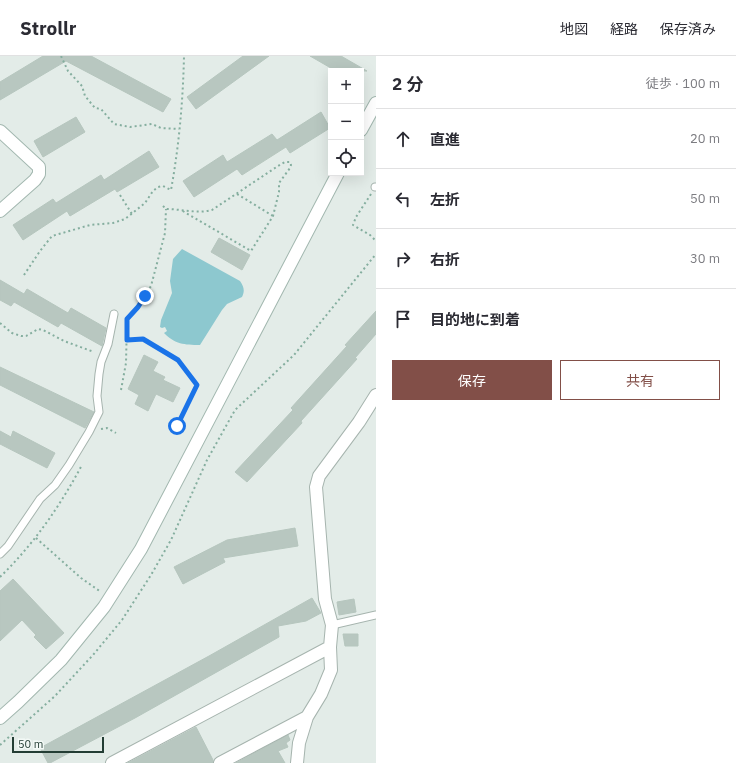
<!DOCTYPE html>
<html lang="ja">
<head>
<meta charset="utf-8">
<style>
  body { margin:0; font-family:"IBM Plex Sans","Noto Sans JP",sans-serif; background:#f2f2f3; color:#2b2b33 }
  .controls { position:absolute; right:12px; top:12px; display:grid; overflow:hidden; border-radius:0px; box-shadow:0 4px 16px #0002 }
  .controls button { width:36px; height:36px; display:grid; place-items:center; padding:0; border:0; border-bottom:1px solid #e1e1e2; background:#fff; color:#2b2b33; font:20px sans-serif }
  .scale { position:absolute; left:12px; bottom:10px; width:92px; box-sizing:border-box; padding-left:4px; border:2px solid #233d34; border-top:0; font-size:11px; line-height:14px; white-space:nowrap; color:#233d34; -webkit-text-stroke:3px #f3f9f6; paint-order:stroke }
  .stop { position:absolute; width:12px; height:12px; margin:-9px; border:3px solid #1a73e8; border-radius:50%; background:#fff }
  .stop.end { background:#1a73e8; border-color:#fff; box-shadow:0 1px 4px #0008 }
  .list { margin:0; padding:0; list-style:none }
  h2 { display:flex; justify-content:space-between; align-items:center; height:52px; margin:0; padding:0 16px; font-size:17px }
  h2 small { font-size:13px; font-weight:400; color:#7c7c81 }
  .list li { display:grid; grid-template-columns:26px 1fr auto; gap:12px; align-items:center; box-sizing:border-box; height:60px; padding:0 16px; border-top:1px solid #e1e1e2 }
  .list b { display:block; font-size:15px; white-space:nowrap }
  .list em { font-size:13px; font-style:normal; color:#7c7c81 }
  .actions { display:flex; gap:8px; padding:12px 16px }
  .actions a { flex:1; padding:9px 0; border:1px solid #824f48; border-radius:0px; text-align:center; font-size:14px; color:#824f48 }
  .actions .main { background:#824f48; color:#fff }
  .icon { flex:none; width:22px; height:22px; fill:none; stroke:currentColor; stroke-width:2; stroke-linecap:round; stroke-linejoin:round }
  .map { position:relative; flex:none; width:376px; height:707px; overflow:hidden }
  header { display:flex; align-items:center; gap:24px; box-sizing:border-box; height:56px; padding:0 20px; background:#fff; border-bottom:1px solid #e1e1e2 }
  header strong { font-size:19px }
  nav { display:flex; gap:22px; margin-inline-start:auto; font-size:14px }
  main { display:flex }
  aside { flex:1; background:#fff }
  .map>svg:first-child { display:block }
  .water { fill:#8dc8cf }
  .building { fill:#b8c7c0; stroke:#b6c6be }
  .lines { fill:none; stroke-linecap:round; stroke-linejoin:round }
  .lane-casing { stroke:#a6b4ae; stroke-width:9 }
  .street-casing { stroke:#a6b4ae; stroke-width:14 }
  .secondary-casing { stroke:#a2b7af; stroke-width:14 }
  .path { stroke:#85ae9f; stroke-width:2; stroke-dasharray:2 3; stroke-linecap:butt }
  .lane { stroke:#fff; stroke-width:7 }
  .street { stroke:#fff; stroke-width:12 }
  .secondary { stroke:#fff; stroke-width:12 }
  .route { stroke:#1a73e8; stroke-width:5 }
</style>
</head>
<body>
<header>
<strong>Strollr</strong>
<nav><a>地図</a><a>経路</a><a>保存済み</a></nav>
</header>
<main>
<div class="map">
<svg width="376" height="707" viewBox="0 0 376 707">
  <rect width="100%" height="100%" fill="#e3ece8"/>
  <path class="water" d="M182 193 240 225C244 231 245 235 242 241L227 248 222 254 200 289C184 289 175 288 164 277L167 275 165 271 162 272 160 271 161 264 172 237 170 225 173 203Z"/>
  <path class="building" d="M43 0H91L171 43 163 56 66 5 0 44V26Z
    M243 0H269L196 53 187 41Z
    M310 0H341L367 15H336Z
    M321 56 330 72 290 97 286 91 242 119 237 113 194 141 183 125 223 99 227 106 272 78 277 84Z
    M76 61 85 76 43 101 34 85Z
    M149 95 159 111 117 136 115 133 70 160 67 155 23 184 13 169 53 143 56 147 101 119 104 124Z
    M219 182 250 199 242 214 211 196Z
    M0 224 24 238 27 233 68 257 71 252 106 272 102 290 61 267 58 271 14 246 11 250 0 244Z
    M376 255V278L355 302 357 303 301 365 302 367 247 426 235 416 293 354 291 352 347 290 345 289Z
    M144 299 158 306 153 315 165 321 163 324 180 332 173 346 156 338 148 355 135 348 139 339 128 333Z
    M0 311 94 356 85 372 0 329Z
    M0 375 11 381 13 375 55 397 47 412 0 388Z
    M295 472 298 490 223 502 225 506 183 528 174 511 227 484Z
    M13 523 64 577 46 593 34 581 36 579 22 564 0 585V535Z
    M312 542 321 557 306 565 278 570 279 581 135 662 50 707H48L40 692 209 600Z
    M354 543 356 556 339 559 337 546Z
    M343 578H358V590H345Z
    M196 671 213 704V707H128Z
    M288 679 290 684 286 687 288 691 278 695 285 707H236Z"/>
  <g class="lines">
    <g class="lane-casing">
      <path id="lane" d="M375 131H376
        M0 498 8 490 40 443 55 429 69 409 89 376 99 356 97 340 99 318 101 306 108 288 114 258
        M332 569 376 559"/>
    </g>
    <g class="street-casing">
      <path id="street" d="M112 707 330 591
        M220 707 307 661
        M297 707 299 687 307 661 321 638 331 614 330 591 332 569 325 543 316 431 319 420 359 366 376 339"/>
    </g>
    <g class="secondary-casing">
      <path id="secondary" d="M361 74 376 47
        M0 75 39 111V118L35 124 0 155
        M0 662 18 646 61 604 104 551 141 493 338 117"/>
    </g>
    <path class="path" d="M61 0 68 15 82 30 85 40 95 52 101 53 114 68 130 71 152 68 161 72 179 73
      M237 138 273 160
      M371 138 356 161 353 169 370 179 376 185
      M120 139 132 158
      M163 150 166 153C181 153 197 158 212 154L278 110 285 106H290L291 109 290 112 279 127V136L273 160 251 195 181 154
      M24 219 40 195 52 180 90 169 113 167 125 163 145 147 153 135 158 131 163 130 171 134C179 90 183 45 184 0
      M0 267 12 277 21 280H26L38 273 43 274 64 285 94 296
      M127 284 143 283 178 304 197 329 177 370
      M121 334 126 307 127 263 138 251 151 230 165 177 166 153
      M101 373 107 372 116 377
      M36 482 81 522 101 536
      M0 521C34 488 60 450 82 409
      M0 689 55 640 93 599 122 564 151 519 171 484 207 404 235 354 294 299 376 198"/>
    <use href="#lane" class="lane"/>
    <use href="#street" class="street"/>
    <use href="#secondary" class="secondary"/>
  </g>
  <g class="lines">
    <path class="route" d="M145 240 138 251 127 263V284L143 283 178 304 197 329 177 370"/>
  </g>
</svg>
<div class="controls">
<button>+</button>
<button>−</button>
<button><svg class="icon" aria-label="locate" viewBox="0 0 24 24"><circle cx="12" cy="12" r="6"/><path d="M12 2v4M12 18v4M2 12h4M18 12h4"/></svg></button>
</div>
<div class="scale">50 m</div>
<div class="stop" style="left:177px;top:370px"></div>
<div class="stop end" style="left:145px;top:240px"></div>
</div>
<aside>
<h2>2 分<small>徒歩 · 100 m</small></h2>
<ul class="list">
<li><svg class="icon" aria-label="ahead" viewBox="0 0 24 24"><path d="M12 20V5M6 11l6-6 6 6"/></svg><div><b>直進</b></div><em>20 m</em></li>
<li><svg class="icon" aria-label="left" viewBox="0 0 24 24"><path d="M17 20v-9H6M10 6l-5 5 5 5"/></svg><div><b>左折</b></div><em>50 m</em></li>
<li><svg class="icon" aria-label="right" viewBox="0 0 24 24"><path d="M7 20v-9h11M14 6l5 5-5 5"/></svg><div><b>右折</b></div><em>30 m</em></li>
<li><svg class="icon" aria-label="arrive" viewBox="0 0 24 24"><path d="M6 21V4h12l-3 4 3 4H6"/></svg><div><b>目的地に到着</b></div></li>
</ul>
<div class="actions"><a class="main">保存</a><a>共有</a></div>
</aside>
</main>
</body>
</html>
